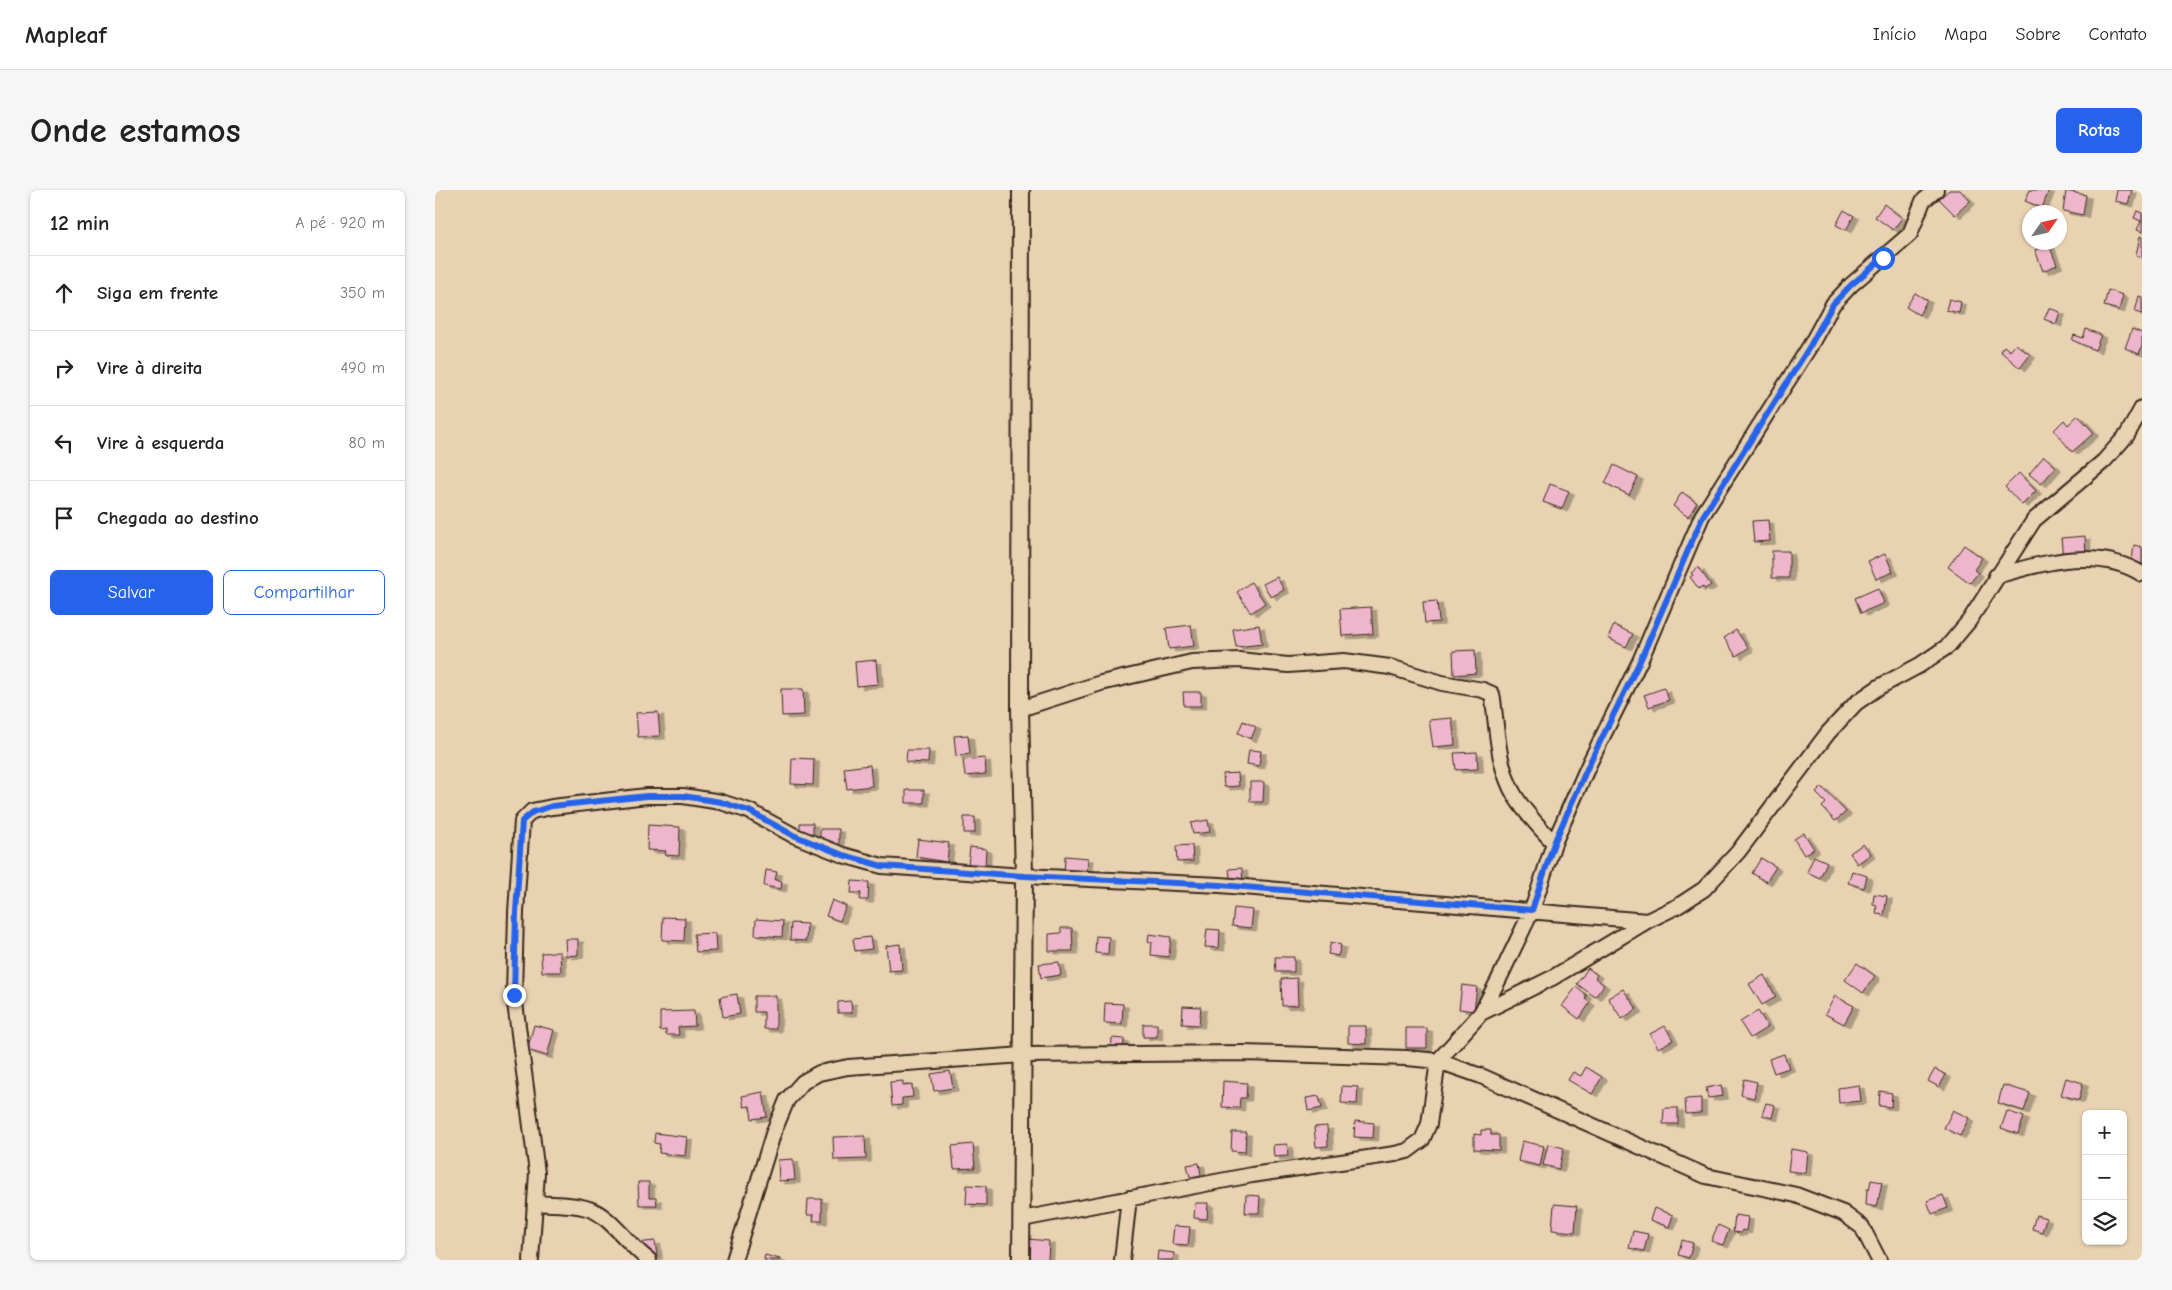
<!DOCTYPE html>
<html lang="pt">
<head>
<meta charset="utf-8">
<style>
  body { margin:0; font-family:"Comic Neue",sans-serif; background:#f6f6f6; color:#222 }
  .controls { position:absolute; right:15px; bottom:15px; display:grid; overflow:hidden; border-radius:8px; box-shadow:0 1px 4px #0004 }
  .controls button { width:45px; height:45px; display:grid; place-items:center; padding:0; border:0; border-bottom:1px solid #e0e0e0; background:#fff; color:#222; font:25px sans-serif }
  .compass { position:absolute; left:1587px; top:15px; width:45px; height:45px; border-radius:50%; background:#fff; box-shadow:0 1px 4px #0004; rotate:56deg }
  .stop { position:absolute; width:15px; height:15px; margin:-11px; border:4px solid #2563eb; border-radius:50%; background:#fff }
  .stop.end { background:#2563eb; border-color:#fff; box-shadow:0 1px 5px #0008 }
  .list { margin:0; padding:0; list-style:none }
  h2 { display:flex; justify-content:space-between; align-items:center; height:65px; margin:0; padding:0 20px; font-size:21px }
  h2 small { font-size:16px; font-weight:400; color:#767676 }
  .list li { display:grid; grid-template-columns:32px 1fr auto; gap:15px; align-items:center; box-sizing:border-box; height:75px; padding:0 20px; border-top:1px solid #e0e0e0 }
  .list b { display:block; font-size:19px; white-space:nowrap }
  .list em { font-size:16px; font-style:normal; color:#767676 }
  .actions { display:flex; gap:10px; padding:15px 20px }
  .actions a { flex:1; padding:11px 0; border:1px solid #2563eb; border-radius:8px; text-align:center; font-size:18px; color:#2563eb }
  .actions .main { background:#2563eb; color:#fff }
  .icon { flex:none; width:28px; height:28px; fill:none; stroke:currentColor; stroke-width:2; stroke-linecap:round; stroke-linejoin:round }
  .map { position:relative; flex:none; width:1707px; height:1070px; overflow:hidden; border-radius:8px }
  header { display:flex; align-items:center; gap:30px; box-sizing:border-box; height:70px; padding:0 25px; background:#fff; border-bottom:1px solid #e0e0e0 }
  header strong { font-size:24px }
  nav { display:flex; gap:28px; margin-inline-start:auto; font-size:18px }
  .intro { display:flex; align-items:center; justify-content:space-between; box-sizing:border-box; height:120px; padding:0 30px }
  h1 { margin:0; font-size:35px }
  .button { padding:12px 22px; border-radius:8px; background:#2563eb; color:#fff; font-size:18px; font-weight:700 }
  main { display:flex; gap:30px; padding:0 30px }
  aside { flex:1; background:#fff; border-radius:8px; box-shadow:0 1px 4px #0004 }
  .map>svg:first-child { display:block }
  .building { fill:#edb6cb; stroke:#3b2a1e; filter:url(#shadow) }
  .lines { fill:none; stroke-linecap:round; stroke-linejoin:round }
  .minor-casing { stroke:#3b2a1e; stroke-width:18 }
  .tertiary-casing { stroke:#3b2a1e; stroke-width:20 }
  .minor { stroke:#e8d2b1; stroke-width:14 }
  .tertiary { stroke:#e8d2b1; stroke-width:16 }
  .route { stroke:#2563eb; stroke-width:6 }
</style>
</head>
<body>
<header>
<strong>Mapleaf</strong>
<nav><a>Início</a><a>Mapa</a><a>Sobre</a><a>Contato</a></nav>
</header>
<div class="intro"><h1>Onde estamos</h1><a class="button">Rotas</a></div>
<main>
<aside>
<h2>12 min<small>A pé · 920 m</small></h2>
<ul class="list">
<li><svg class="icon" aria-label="ahead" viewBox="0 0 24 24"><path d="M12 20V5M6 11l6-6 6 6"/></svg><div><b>Siga em frente</b></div><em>350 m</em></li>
<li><svg class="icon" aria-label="right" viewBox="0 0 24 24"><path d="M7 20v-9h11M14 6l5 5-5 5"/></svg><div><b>Vire à direita</b></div><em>490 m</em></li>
<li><svg class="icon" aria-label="left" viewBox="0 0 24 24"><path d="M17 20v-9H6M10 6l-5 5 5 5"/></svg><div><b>Vire à esquerda</b></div><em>80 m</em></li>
<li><svg class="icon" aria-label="arrive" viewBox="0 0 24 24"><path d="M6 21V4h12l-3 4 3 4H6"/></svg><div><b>Chegada ao destino</b></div></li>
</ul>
<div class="actions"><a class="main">Salvar</a><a>Compartilhar</a></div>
</aside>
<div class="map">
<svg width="1707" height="1070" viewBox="0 0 1707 1070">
  <defs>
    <filter id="shadow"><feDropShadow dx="5.5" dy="3" stdDeviation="0" flood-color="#0004"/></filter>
  </defs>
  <rect width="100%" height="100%" fill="#e8d2b1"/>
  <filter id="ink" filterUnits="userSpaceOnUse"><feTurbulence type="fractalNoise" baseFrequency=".02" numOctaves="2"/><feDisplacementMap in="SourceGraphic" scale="10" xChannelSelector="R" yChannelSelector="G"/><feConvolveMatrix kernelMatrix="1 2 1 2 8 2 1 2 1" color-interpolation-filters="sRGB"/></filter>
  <g filter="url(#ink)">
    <path class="building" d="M1514 0H1525L1535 11 1520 25 1504 9Z
      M1595 0H1614L1607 18 1590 11Z
      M1682 0H1697L1693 14 1680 11Z
      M1631 1 1651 5 1648 25 1628 21Z
      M1449 14 1467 28 1458 40 1440 27Z
      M1409 20 1419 26 1411 40 1401 35Z
      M1702 21 1707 23V42L1702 40 1706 31 1699 28Z
      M1705 46 1707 47V67L1701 65Z
      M1614 55 1622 75 1608 81 1600 60Z
      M1673 100 1688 105 1684 120 1669 116Z
      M1480 103 1492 110 1484 125 1471 117Z
      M1704 106 1707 107V124L1700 122Z
      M1514 109 1526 112 1524 123 1511 120Z
      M1614 118 1625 122 1621 134 1609 129Z
      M1651 139 1666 145 1660 160 1637 150 1639 145 1648 148Z
      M1697 139 1707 143V156L1704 164 1690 158Z
      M1581 154 1595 165 1585 178 1565 161 1569 156 1575 161Z
      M1643 225 1659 243 1637 262 1619 240 1629 230 1633 235Z
      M1609 266 1621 277 1606 294 1594 284Z
      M1179 275 1203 287 1194 305 1170 293Z
      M1584 283 1601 301 1587 315 1570 297Z
      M1115 294 1134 301 1127 319 1108 312Z
      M1247 302 1262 313 1253 327 1238 316Z
      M1333 330 1335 351 1319 352 1317 331Z
      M1650 346 1651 366 1628 368 1626 348Z
      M1529 355 1547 368 1539 380 1543 383 1535 393 1513 377Z
      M1699 355 1707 357V380L1696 379Z
      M1337 361H1354V388H1337Z
      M1450 364 1458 382 1441 389 1433 371Z
      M1263 377 1276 395 1270 399 1267 396 1264 399 1255 387 1258 385 1256 383Z
      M842 387 849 400 836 407 828 394Z
      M816 392 830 413 816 423 802 402Z
      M1443 398 1449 413 1426 423 1420 408Z
      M1002 411 1004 432 990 433 988 412Z
      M936 417 938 444 907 446 905 419Z
      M756 435 759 456 734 459 731 438Z
      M824 435 827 454 801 457 798 439Z
      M1179 435 1198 444 1191 457 1173 448Z
      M1301 440 1313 458 1301 466 1289 448Z
      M1040 460 1041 483 1019 485 1018 461Z
      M441 470 443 494 422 496 420 472Z
      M1229 498 1234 510 1214 517 1209 505Z
      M346 499H368L369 525 347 526Z
      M748 502H766V516H749Z
      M223 522 225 546 203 547 201 523Z
      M1017 528 1020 555 998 557 994 530Z
      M808 531 821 537 816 549 803 543Z
      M533 545 535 564 521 566 519 546Z
      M472 560H494L493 573 471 572Z
      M814 560 826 561 824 576 812 574Z
      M1042 562 1043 579 1021 580 1019 563Z
      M357 568 379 569 378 595 356 594Z
      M550 568 551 584 530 586 528 570Z
      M435 575 437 596 412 599 409 578Z
      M803 583 804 596 789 597 788 584Z
      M815 592H829L828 612H815Z
      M1387 597 1411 622 1400 631 1387 617 1391 613 1381 603Z
      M471 600H489V613H471Z
      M529 627H540V643H529Z
      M773 630 775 642 758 644 756 633Z
      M365 633H378V648H365Z
      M213 635 245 637 244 666 230 665 231 661 212 660Z
      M385 639H404V658H391V651H385Z
      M1369 643 1379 659 1369 665 1359 649Z
      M483 649 514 653 512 672 481 667Z
      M1428 654 1436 664 1422 674 1415 663Z
      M757 655 758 671 742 672 741 656Z
      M535 657 551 659 550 677 533 675Z
      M630 666 653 668 652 687 629 685Z
      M1379 666 1392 672 1385 688 1372 682Z
      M1326 668 1341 677 1331 692 1317 683Z
      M807 678 808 692 796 694 794 679Z
      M331 680 342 682 340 690 347 691 346 699 329 696Z
      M1417 681 1432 686 1429 698 1413 693Z
      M417 691 434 692 433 710H425L426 703H416Z
      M1439 704 1452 706 1449 725 1441 724 1442 715 1438 714Z
      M397 710 411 716 405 731 391 726Z
      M799 718 818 720 816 738 797 736Z
      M228 727 250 728 249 751 227 750Z
      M321 729 348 731 347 747 320 745Z
      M356 733 372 734 371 751 355 750Z
      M626 738H637L638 761H614V744L626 743Z
      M772 739 785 740 784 758 770 757Z
      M280 743 281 761 261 762 259 744Z
      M714 744 736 747 734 767 716 765 717 752H713Z
      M661 746 674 747 673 764 660 763Z
      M435 747 437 759 420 761 418 749Z
      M130 749H143V765L131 766Z
      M896 752 906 755 903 766 893 764Z
      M465 754 467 780 454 781 451 756Z
      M125 762 126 782H107L106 763Z
      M840 767H859V782H841Z
      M624 772 626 785 606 788 604 774Z
      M1422 773 1440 786 1428 803 1410 790Z
      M1153 778 1162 785 1160 788 1169 795 1160 807 1142 794Z
      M1329 785 1341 807 1327 815 1314 794Z
      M862 788 863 815 847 816 846 789Z
      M1027 795 1042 797 1039 821 1024 819Z
      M1141 797 1152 806 1150 809 1155 813 1144 829 1127 816Z
      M1188 799 1202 819 1187 829 1173 808Z
      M302 804 305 824 288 827 285 807Z
      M319 806H341V839H329V822H319Z
      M1400 806 1419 816 1409 834 1390 824Z
      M416 811 417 823H403V812Z
      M670 813 688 814 687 834 669 833Z
      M748 816 766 817 764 835 747 834Z
      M259 821 260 836 243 837 244 845H231V840L225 841V822Z
      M1323 821 1333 837 1315 848 1305 832Z
      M708 834H722V847H708Z
      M99 835 119 840 112 866 92 860Z
      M913 836H931V854L913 853Z
      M1230 836 1238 850 1223 858 1215 844Z
      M971 838H992V858H971Z
      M677 848 689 849 688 864 676 863Z
      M1349 864 1354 878 1339 883 1334 869Z
      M1151 877 1167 887 1157 904 1133 890 1138 882 1146 886Z
      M1500 879 1511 885 1504 897 1493 891Z
      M515 881 518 898 499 901 496 884Z
      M1631 888 1648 893 1644 910 1626 905Z
      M1309 889 1322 892 1319 908 1306 905Z
      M468 891V896L477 895 478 907 467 908V915L457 916 455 892Z
      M788 891 812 893 811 908H805L804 918 787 917Z
      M1286 895 1288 906 1273 908 1271 898Z
      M1424 895 1426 911 1404 913 1403 898Z
      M1568 895 1595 903 1589 921 1563 913Z
      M907 896 923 897 922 914 906 913Z
      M1445 901 1457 903 1456 917 1444 916Z
      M328 902 332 927 317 929 315 916 309 917 307 906Z
      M884 906 887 918 873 921 871 908Z
      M1266 908V923L1251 924 1250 909Z
      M1331 913 1340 915 1337 928 1327 925Z
      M1229 918H1243V934H1228Z
      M1518 920 1534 928 1525 946 1509 938Z
      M1572 921 1589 927 1583 944 1566 938Z
      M920 931 939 933 938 948 919 947Z
      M892 936 893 956 881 957 879 937Z
      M1046 940H1056V945H1064V960L1039 959V944L1046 945Z
      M797 942H811L810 962 796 961Z
      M220 943 252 947 250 966 224 963 225 954 219 953Z
      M430 946 431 969 399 970 398 947Z
      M1087 951 1109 956 1105 976 1083 971Z
      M538 954 540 978 519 979 517 956Z
      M852 954 853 966 839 967 838 955Z
      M1113 954 1129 958 1124 979 1108 975Z
      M1356 959 1373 962 1371 983 1353 981Z
      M358 969 360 990 344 991 343 970Z
      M764 973 766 985 755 987 752 975Z
      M1436 990 1447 992 1442 1017 1431 1015 1432 999 1434 1000Z
      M203 992H214V1008H221L222 1015H204Z
      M532 995 551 996V1015L531 1014Z
      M811 1005 825 1006 824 1023H810Z
      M1508 1005 1513 1018 1497 1024 1492 1011Z
      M373 1009H387V1031H378L379 1025H372Z
      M760 1013H773L772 1029 759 1028Z
      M1119 1014 1142 1016 1140 1042 1117 1040Z
      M1219 1018 1238 1025 1234 1037 1215 1030Z
      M1300 1025 1313 1027 1311 1041 1307 1040 1306 1043 1298 1042Z
      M1601 1025 1611 1028 1607 1042 1597 1039Z
      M1283 1035 1294 1040 1288 1055 1276 1051Z
      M739 1036 755 1037 753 1055 737 1054Z
      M1198 1041 1213 1044 1209 1061 1194 1058Z
      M593 1049 614 1051 613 1070H592Z
      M1247 1050 1258 1053 1254 1068 1243 1065Z
      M220 1051 222 1066 203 1068 201 1053Z
      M723 1061 739 1063 738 1070H722Z
      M330 1065 345 1069V1070H329Z"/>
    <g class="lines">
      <g class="minor-casing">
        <path id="minor" d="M1561 386C1608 373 1663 356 1707 384
          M585 519 666 493 757 472 804 470 853 475 909 471 955 477 1007 493 1048 500 1057 504 1058 509C1062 541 1063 578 1080 606 1091 624 1105 638 1119 653
          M1046 823 1117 788 1212 731 1243 716 1269 699 1303 662 1393 543 1421 513 1444 497 1485 475 1513 456 1534 431 1599 330 1669 271 1692 245 1707 218
          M100 1013C119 1015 142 1013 159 1021 177 1029 195 1057 214 1070
          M587 1029 817 985 960 964 972 961 987 950 994 934 1003 871 1046 823 1063 791 1097 720 1119 653 1155 572 1205 471 1267 326 1375 156 1398 114 1416 95 1475 44 1488 11 1501 0
          M96 1070 102 983 79 805 81 722 87 631 97 621 117 617 212 606H248L286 612 314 621 358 645 408 665 447 676 589 686 785 695 1212 731
          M299 1070 339 941 352 910 368 892 384 883 413 877 589 865 809 863 972 868 1003 871 1046 886 1271 986 1361 1005 1408 1023 1427 1037 1444 1070
          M687 1070 694 1008"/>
      </g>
      <g class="tertiary-casing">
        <path id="tertiary" d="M586 1070 589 686 585 519 586 0"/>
      </g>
      <use href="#minor" class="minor"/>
      <use href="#tertiary" class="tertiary"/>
    </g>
  </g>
  <g class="lines" filter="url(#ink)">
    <path class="route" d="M79 805 81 722 87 631 98 622 117 616 212 606H248L286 612 314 621 358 645 408 665 447 676 589 686 785 695 1097 720 1119 653 1155 572 1205 471 1268 326 1375 156 1398 114 1416 95 1448 68"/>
  </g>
</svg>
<div class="controls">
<button>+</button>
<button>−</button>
<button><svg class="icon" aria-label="layers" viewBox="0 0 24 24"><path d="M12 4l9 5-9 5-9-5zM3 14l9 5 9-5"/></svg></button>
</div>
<svg class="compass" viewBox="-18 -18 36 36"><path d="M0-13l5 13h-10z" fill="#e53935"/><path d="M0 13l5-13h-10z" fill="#767676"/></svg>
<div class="stop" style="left:1448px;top:68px"></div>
<div class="stop end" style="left:79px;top:805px"></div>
</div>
</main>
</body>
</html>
